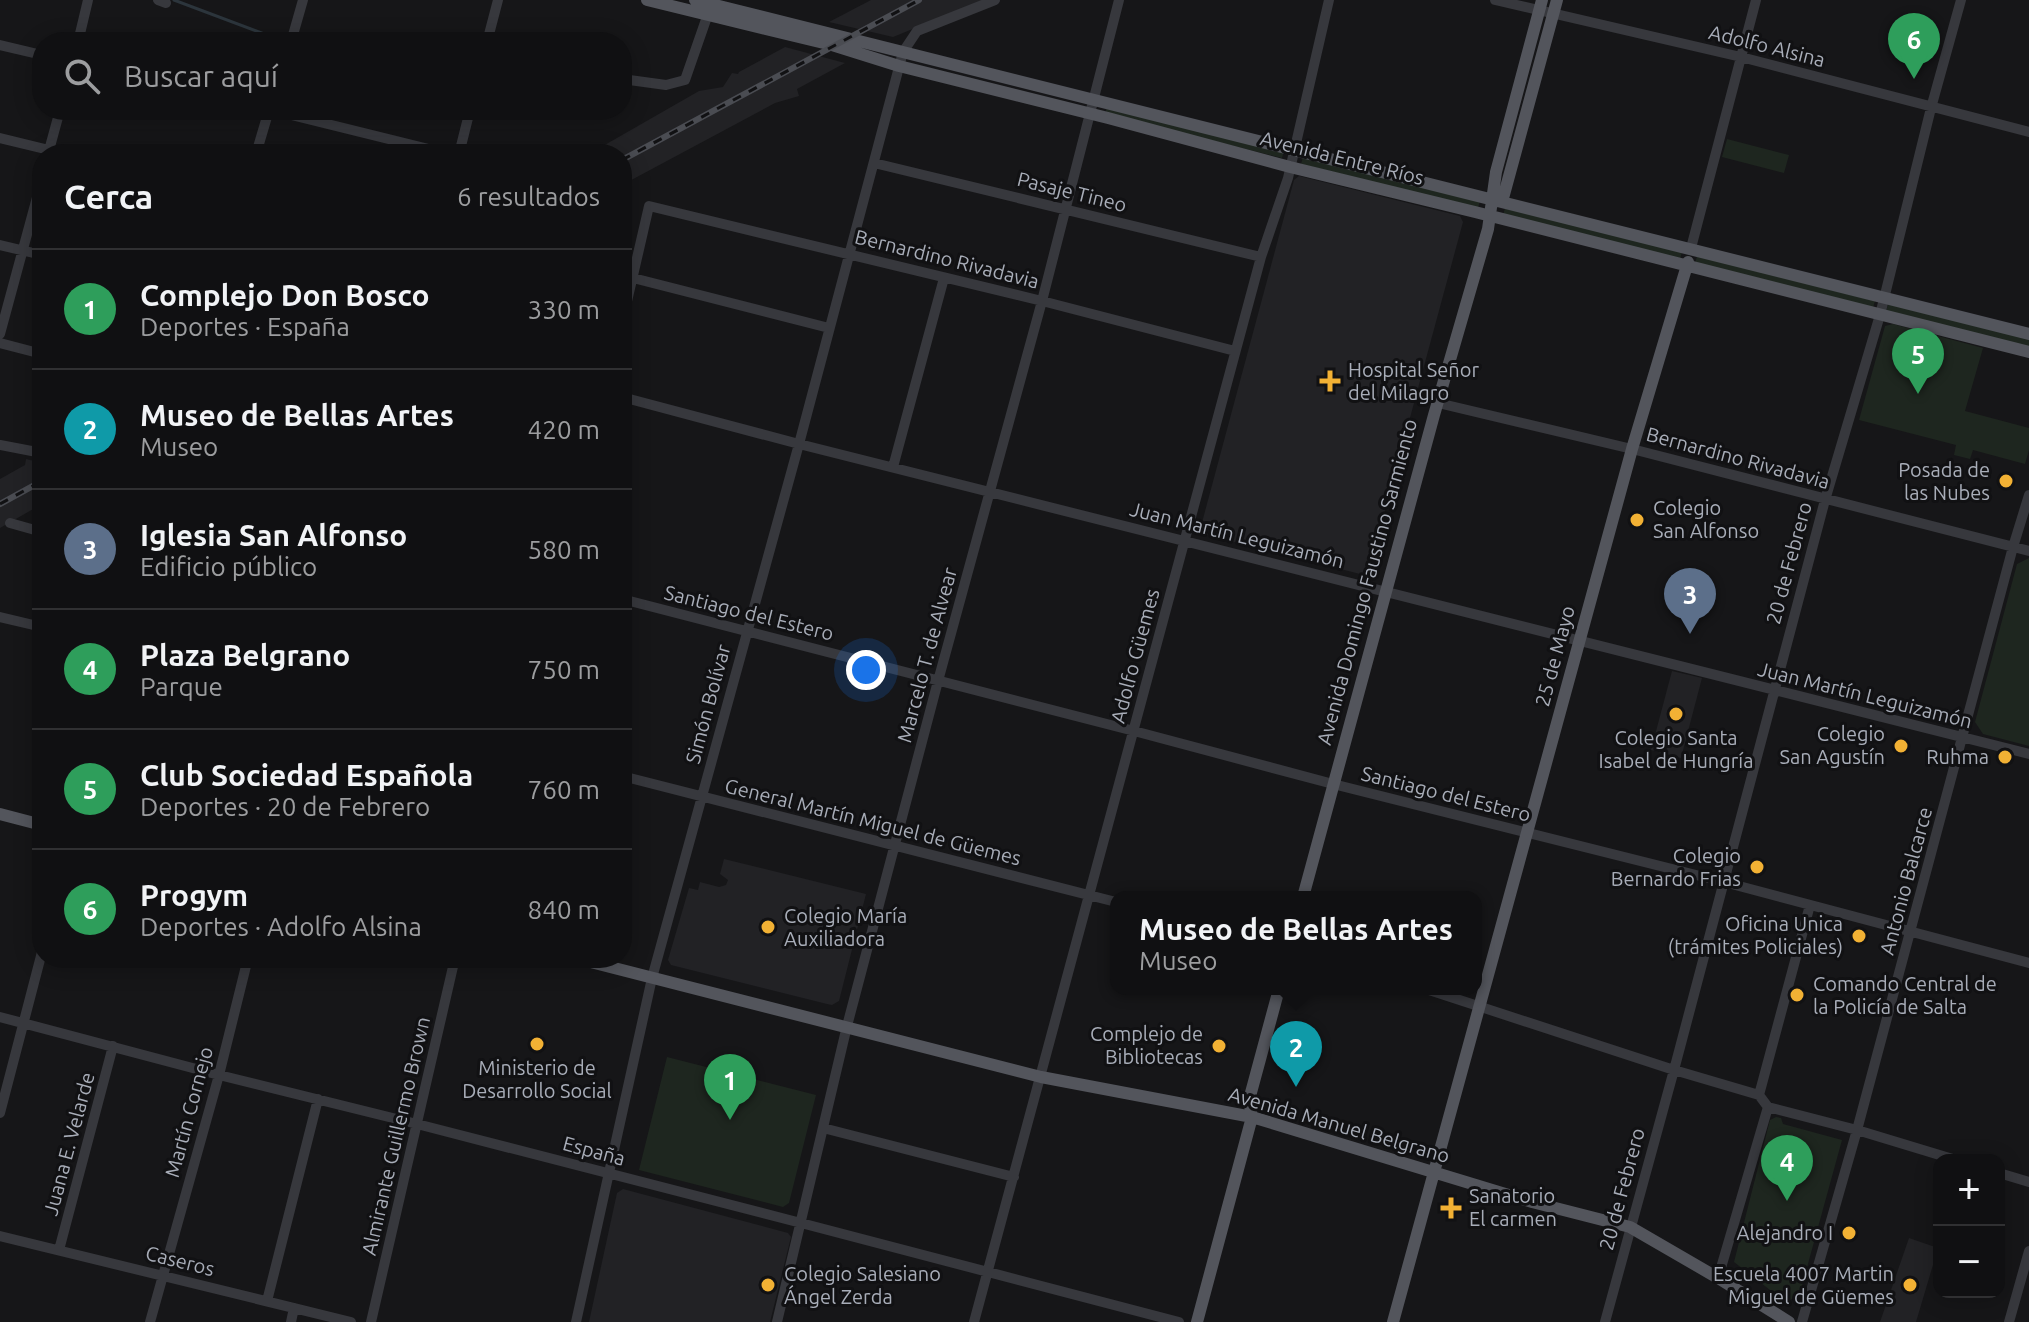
<!DOCTYPE html>
<html lang="es">
<head>
<meta charset="utf-8">
<style>
  body { margin:0; font-family:Ubuntu,sans-serif; background:#19191b; color:#f1f3f6 }
  .controls { position:absolute; right:24px; bottom:24px; display:grid; overflow:hidden; border-radius:16px; box-shadow:0 4px 20px #0003 }
  .controls button { width:72px; height:72px; display:grid; place-items:center; padding:0; border:0; border-bottom:2px solid #303032; background:#101012; color:#f1f3f6; font:40px sans-serif }
  .you { position:absolute; left:866px; top:670px; width:28px; height:28px; margin:-20px; border:6px solid #fff; border-radius:50%; background:#1a73e8; box-shadow:0 0 0 12px #1a73e833 }
  .badge { display:grid; place-items:center; width:52px; height:52px; border-radius:50%; background:#1a73e8; color:#fff; font-size:26px; font-weight:700 }
  .pin { position:absolute; translate:-50% -66px; filter:drop-shadow(0 2px 4px #0008) }
  .pin::after { content:''; position:absolute; top:42px; width:28px; height:24px; background:inherit; clip-path:polygon(0 0,100% 0,50% 100%) }
  .popup { position:absolute; left:1110px; top:891px; width:372px; height:104px; box-sizing:border-box; display:grid; place-content:center; border-radius:16px; background:#101012; filter:drop-shadow(0 2px 6px #0005); font-size:26px; white-space:nowrap; color:#9c9d9f }
  .popup b { font-size:30px; color:#f1f3f6 }
  .popup::after { content:''; position:absolute; left:50%; top:100%; margin-left:-16px; border:16px solid transparent; border-top-color:#101012 }
  .list { margin:0; padding:0; list-style:none }
  h2 { display:flex; justify-content:space-between; align-items:center; height:104px; margin:0; padding:0 32px; font-size:34px }
  h2 small { font-size:26px; font-weight:400; color:#9c9d9f }
  .list li { display:grid; grid-template-columns:52px 1fr auto; gap:24px; align-items:center; box-sizing:border-box; height:120px; padding:0 32px; border-top:2px solid #303032 }
  .list b { display:block; font-size:30px; white-space:nowrap }
  .list p { margin:0; font-size:26px; white-space:nowrap; color:#9c9d9f }
  .list em { font-size:26px; font-style:normal; color:#9c9d9f }
  .icon { flex:none; width:44px; height:44px; fill:none; stroke:currentColor; stroke-width:2; stroke-linecap:round; stroke-linejoin:round }
  .map { position:relative; flex:none; width:2029px; height:1322px; overflow:hidden }
  .search { position:absolute; background:#101012; box-shadow:0 4px 20px #0003; left:32px; top:32px; width:600px; height:88px; display:flex; align-items:center; gap:20px; box-sizing:border-box; padding:0 28px; border-radius:32px; color:#9c9d9f; font-size:30px }
  .panel { position:absolute; background:#101012; box-shadow:0 4px 20px #0003; left:32px; top:144px; width:600px; height:824px; border-radius:32px }
  .map>svg:first-child { display:block }
  .built { fill:#222225 }
  .green { fill:#1e261f }
  .lines { fill:none; stroke-linecap:round; stroke-linejoin:round }
  .stream { stroke:#2c353c; stroke-width:3 }
  .minor { stroke:#37383d; stroke-width:10 }
  .major { stroke:#53555c; stroke-width:12 }
  .rail-casing { stroke:#4a4c52; stroke-width:6 }
  .rail { stroke:#111113; stroke-width:3; stroke-dasharray:9; stroke-linecap:butt }
  .poi-dot { fill:#f2b134; stroke:#111113; stroke-width:3 }
  .labels { text-anchor:middle; stroke-width:6; stroke-linejoin:round; paint-order:stroke }
  .street-label { font-size:20px; fill:#a8adb8; stroke:#111113 }
  .poi-label { font-size:20px; fill:#a8adb8; stroke:#111113; text-anchor:end }
</style>
</head>
<body>
<div class="map">
<svg width="2029" height="1322" viewBox="0 0 2029 1322">
  <rect width="100%" height="100%" fill="#161618"/>
  <path class="built" d="M871 0H984L893 37 829 22Z
    M785 47 845 63 797 89 799 96 775 103 622 185V154H589L699 91 723 87 732 73 738 74 739 72Z
    M1299 176 1460 216 1463 222 1368 573 1364 575 1203 534 1200 530 1294 180Z
    M26 459 42 463V504L0 528V479L25 465Z
    M1672 671 1702 678 1681 758 1651 750Z
    M724 859 866 894 839 1001 832 1005 827 1004 671 965 668 960 689 888 698 890 700 882 719 887 726 885 728 880 720 874Z
    M623 1189 788 1233 791 1237 770 1322H589L617 1193Z
    M1909 1238 1938 1248 1916 1322H1880Z"/>
  <path class="green" d="M1107 107 1284 151 1282 158 1105 114Z
    M1727 139 1789 155 1784 173 1722 157Z
    M1303 157 1480 201 1478 208 1301 164Z
    M1505 208 1682 252 1680 259 1503 215Z
    M1697 256 1875 301 1873 308 1695 264Z
    M1888 304 2029 339V347L1886 312Z
    M1893 324 1983 348 1965 411 2029 428V450L2025 464 1973 450 1970 459 1954 455 1956 445 1859 420 1885 326Z
    M2029 558V746L1983 734 1975 722 2017 564Z
    M667 1057 816 1095 789 1203 783 1207 639 1170Z
    M1776 1117 1781 1118 1783 1124 1842 1140 1800 1293 1789 1301 1783 1300 1734 1262 1770 1120Z"/>
  <g class="lines">
    <path class="stream" d="M174 0 275 38 282 39"/>
    <path class="minor" d="M158 0 166 3
      M1495 0 1741 57 2029 132
      M78 42 88 0
      M291 42 303 0
      M487 42 498 0
      M0 45 42 55
      M622 79 666 85 685 80 709 11
      M271 110 449 154
      M0 138 49 150
      M48 154 60 110
      M256 154 269 110
      M459 154 470 110
      M874 163 1261 257
      M0 245 42 255
      M1691 248 1756 0
      M633 278 829 328
      M622 323 649 206 1042 301 1235 351
      M0 334 42 179
      M0 343 42 354
      M622 397 799 444 2029 754
      M1438 403 1632 449 2029 551
      M0 445 42 453
      M893 467 944 278
      M10 523 42 532
      M622 599 1134 731 1333 784 1724 882 2029 963
      M0 617 42 627
      M622 776 1116 902
      M1426 989 1674 1070 1759 1095 1768 1107 1857 1130 1956 1160
      M0 1017 219 1075 417 1124 801 1223 1179 1322
      M1759 1095 1810 905
      M0 1113 42 952
      M823 1128 1014 1177
      M1999 1173 2029 1182
      M0 1236 351 1322
      M59 1250 113 1046
      M1718 1278 1768 1107
      M267 1301 318 1099
      M150 1322 219 1075 248 958
      M291 1322 294 1308
      M371 1322 455 958
      M576 1322 652 978 799 444 903 52 917 31 995 0
      M777 1322 847 1026 938 681 1042 301 1119 0
      M974 1322 1261 257 1288 178 1329 0
      M1605 1322 1674 1070 1825 500 1880 315 1931 108 1961 0
      M1802 1322 1857 1130 2013 547 2029 495
      M2009 1322 2029 1251"/>
    <path class="major" d="M647 0 832 45 899 66 1108 118 1290 167 1475 212 2029 352
      M695 0 2029 334
      M1502 202 1557 0
      M0 814 42 825
      M1303 897 1434 415 1488 229 1496 172 1542 0
      M575 958 1041 1077 1252 1117 1532 1202 1630 1227 1718 1278 1789 1322
      M1197 1322 1252 1117 1249 1100 1279 989
      M1393 1322 1632 449 1688 262"/>
    <g class="rail-casing">
      <path id="rail" d="M622 160 919 0
        M0 504 42 481"/>
    </g>
    <use href="#rail" class="rail"/>
  </g>
  <g class="poi-dot">
    <path d="M1326 369h8v8h8v8h-8v8h-8v-8h-8v-8h8z"/>
    <circle cx="2006" cy="481" r="8"/>
    <circle cx="1637" cy="520" r="8"/>
    <circle cx="1676" cy="714" r="8"/>
    <circle cx="1901" cy="746" r="8"/>
    <circle cx="2005" cy="757" r="8"/>
    <circle cx="1757" cy="867" r="8"/>
    <circle cx="768" cy="927" r="8"/>
    <circle cx="1859" cy="936" r="8"/>
    <circle cx="1797" cy="995" r="8"/>
    <circle cx="537" cy="1044" r="8"/>
    <circle cx="1219" cy="1046" r="8"/>
    <path d="M1447 1196h8v8h8v8h-8v8h-8v-8h-8v-8h8z"/>
    <circle cx="1849" cy="1233" r="8"/>
    <circle cx="768" cy="1285" r="8"/>
    <circle cx="1910" cy="1285" r="8"/>
  </g>
  <g class="labels">
    <g class="street-label">
      <text transform="translate(1767 46) rotate(14)" y="7">Adolfo Alsina</text>
      <text transform="translate(1342 158) rotate(14)" y="7">Avenida Entre Ríos</text>
      <text transform="translate(1072 192) rotate(14)" y="7">Pasaje Tineo</text>
      <text transform="translate(947 259) rotate(14)" y="7">Bernardino Rivadavia</text>
      <text transform="translate(1738 458) rotate(15)" y="7">Bernardino Rivadavia</text>
      <text transform="translate(1237 535) rotate(14)" y="7">Juan Martín Leguizamón</text>
      <text transform="translate(1789 563) rotate(-75)" y="7">20 de Febrero</text>
      <text transform="translate(1367 582) rotate(-75)" y="7">Avenida Domingo Faustino Sarmiento</text>
      <text transform="translate(749 613) rotate(14)" y="7">Santiago del Estero</text>
      <text transform="translate(927 655) rotate(-75)" y="7">Marcelo T. de Alvear</text>
      <text transform="translate(1135 656) rotate(-75)" y="7">Adolfo Güemes</text>
      <text transform="translate(1555 656) rotate(-75)" y="7">25 de Mayo</text>
      <text transform="translate(1865 695) rotate(14)" y="7">Juan Martín Leguizamón</text>
      <text transform="translate(708 704) rotate(-75)" y="7">Simón Bolívar</text>
      <text transform="translate(1446 794) rotate(14)" y="7">Santiago del Estero</text>
      <text transform="translate(873 822) rotate(14)" y="7">General Martín Miguel de Güemes</text>
      <text transform="translate(1906 881) rotate(-75)" y="7">Antonio Balcarce</text>
      <text transform="translate(189 1112) rotate(-75)" y="7">Martín Cornejo</text>
      <text transform="translate(1339 1125) rotate(16)" y="7">Avenida Manuel Belgrano</text>
      <text transform="translate(396 1136) rotate(-77)" y="7">Almirante Guillermo Brown</text>
      <text transform="translate(69 1144) rotate(-75)" y="7">Juana E. Velarde</text>
      <text transform="translate(594 1151) rotate(15)" y="7">España</text>
      <text transform="translate(1622 1189) rotate(-75)" y="7">20 de Febrero</text>
      <text transform="translate(180 1261) rotate(14)" y="7">Caseros</text>
    </g>
    <g class="poi-label">
      <text x="1348" y="377" text-anchor="start">Hospital Señor<tspan x="1348" dy="23">del Milagro</tspan></text>
      <text x="1990" y="477">Posada de<tspan x="1990" dy="23">las Nubes</tspan></text>
      <text x="1653" y="515" text-anchor="start">Colegio<tspan x="1653" dy="23">San Alfonso</tspan></text>
      <text x="1885" y="741">Colegio<tspan x="1885" dy="23">San Agustín</tspan></text>
      <text x="1676" y="745" text-anchor="middle">Colegio Santa<tspan x="1676" dy="23">Isabel de Hungría</tspan></text>
      <text x="1989" y="764">Ruhma</text>
      <text x="1741" y="863">Colegio<tspan x="1741" dy="23">Bernardo Frias</tspan></text>
      <text x="784" y="923" text-anchor="start">Colegio María<tspan x="784" dy="23">Auxiliadora</tspan></text>
      <text x="1843" y="931">Oficina Unica<tspan x="1843" dy="23">(trámites Policiales)</tspan></text>
      <text x="1813" y="991" text-anchor="start">Comando Central de<tspan x="1813" dy="23">la Policía de Salta</tspan></text>
      <text x="1203" y="1041">Complejo de<tspan x="1203" dy="23">Bibliotecas</tspan></text>
      <text x="537" y="1075" text-anchor="middle">Ministerio de<tspan x="537" dy="23">Desarrollo Social</tspan></text>
      <text x="1469" y="1203" text-anchor="start">Sanatorio<tspan x="1469" dy="23">El carmen</tspan></text>
      <text x="1833" y="1240">Alejandro I</text>
      <text x="784" y="1281" text-anchor="start">Colegio Salesiano<tspan x="784" dy="23">Ángel Zerda</tspan></text>
      <text x="1894" y="1281">Escuela 4007 Martin<tspan x="1894" dy="23">Miguel de Güemes</tspan></text>
    </g>
  </g>
</svg>
<div class="controls">
<button>+</button>
<button>−</button>
</div>
<div class="you"></div>
<div class="pin badge" style="left:730px;top:1120px;background:#2e9e5b">1</div>
<div class="pin badge" style="left:1296px;top:1087px;background:#0f9aa8">2</div>
<div class="popup"><b>Museo de Bellas Artes</b>Museo</div>
<div class="pin badge" style="left:1690px;top:634px;background:#5c6f8a">3</div>
<div class="pin badge" style="left:1787px;top:1201px;background:#2e9e5b">4</div>
<div class="pin badge" style="left:1918px;top:394px;background:#2e9e5b">5</div>
<div class="pin badge" style="left:1914px;top:79px;background:#2e9e5b">6</div>
<div class="search"><svg class="icon" aria-label="search" viewBox="0 0 24 24"><circle cx="10" cy="10" r="6"/><path d="M15 15l6 6"/></svg>Buscar aquí</div>
<section class="panel">
<h2>Cerca<small>6 resultados</small></h2>
<ul class="list">
<li><span class="badge" style="background:#2e9e5b">1</span><div><b>Complejo Don Bosco</b><p>Deportes · España</p></div><em>330 m</em></li>
<li><span class="badge" style="background:#0f9aa8">2</span><div><b>Museo de Bellas Artes</b><p>Museo</p></div><em>420 m</em></li>
<li><span class="badge" style="background:#5c6f8a">3</span><div><b>Iglesia San Alfonso</b><p>Edificio público</p></div><em>580 m</em></li>
<li><span class="badge" style="background:#2e9e5b">4</span><div><b>Plaza Belgrano</b><p>Parque</p></div><em>750 m</em></li>
<li><span class="badge" style="background:#2e9e5b">5</span><div><b>Club Sociedad Española</b><p>Deportes · 20 de Febrero</p></div><em>760 m</em></li>
<li><span class="badge" style="background:#2e9e5b">6</span><div><b>Progym</b><p>Deportes · Adolfo Alsina</p></div><em>840 m</em></li>
</ul>
</section>
</div>
</body>
</html>
